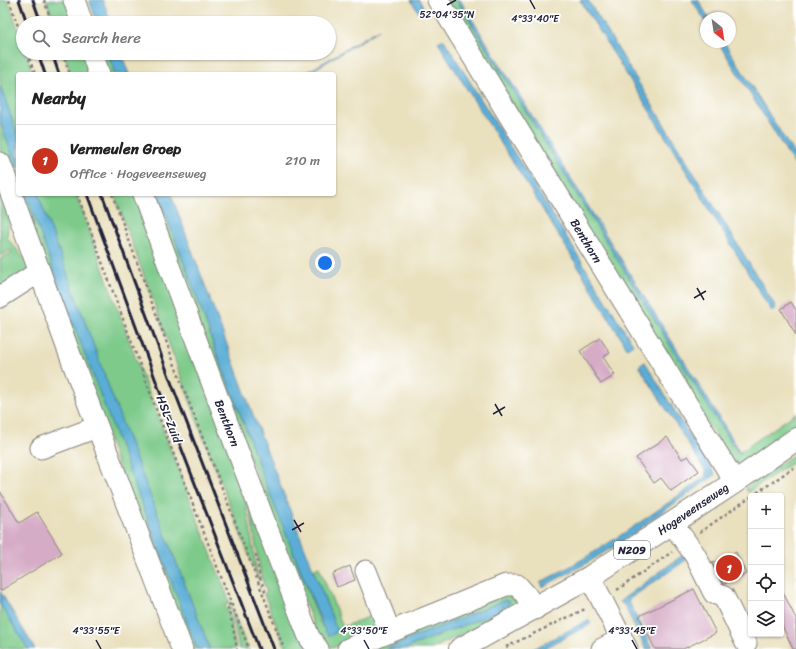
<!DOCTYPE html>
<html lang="en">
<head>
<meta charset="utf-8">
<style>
  body { margin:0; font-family:Sriracha,sans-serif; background:#f2f2f2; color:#222 }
  .controls { position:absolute; right:12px; bottom:12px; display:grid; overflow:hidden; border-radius:4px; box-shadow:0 1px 3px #0004 }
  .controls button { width:36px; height:36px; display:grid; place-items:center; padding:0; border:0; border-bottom:1px solid #e0e0e0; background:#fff; color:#222; font:20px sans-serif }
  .compass { position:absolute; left:700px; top:12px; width:36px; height:36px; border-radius:50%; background:#fff; box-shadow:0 1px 3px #0004; rotate:150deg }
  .you { position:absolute; left:325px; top:263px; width:14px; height:14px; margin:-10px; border:3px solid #fff; border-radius:50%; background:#1a73e8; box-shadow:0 0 0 6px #1a73e833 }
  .badge { display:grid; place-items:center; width:26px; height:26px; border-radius:50%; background:#c8321e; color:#fff; font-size:13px; font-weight:700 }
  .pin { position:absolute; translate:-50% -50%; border:2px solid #fff; box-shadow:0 1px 4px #0006 }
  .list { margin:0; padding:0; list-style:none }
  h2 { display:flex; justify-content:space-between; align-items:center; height:52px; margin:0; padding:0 16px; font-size:17px }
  h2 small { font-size:13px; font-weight:400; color:#767676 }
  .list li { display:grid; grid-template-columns:26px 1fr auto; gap:12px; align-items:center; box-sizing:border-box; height:72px; padding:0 16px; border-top:1px solid #e0e0e0 }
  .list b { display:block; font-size:15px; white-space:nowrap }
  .list p { margin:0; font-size:13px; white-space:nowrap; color:#767676 }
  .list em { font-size:13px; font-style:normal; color:#767676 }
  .icon { flex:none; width:22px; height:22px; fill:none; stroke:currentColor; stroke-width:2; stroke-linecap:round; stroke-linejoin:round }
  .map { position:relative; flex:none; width:796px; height:649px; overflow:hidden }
  .search { position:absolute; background:#fff; box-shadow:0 1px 3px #0004; left:16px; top:16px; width:320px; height:44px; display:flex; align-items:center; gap:10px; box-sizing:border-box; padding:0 14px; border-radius:22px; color:#767676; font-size:15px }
  .panel { position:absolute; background:#fff; box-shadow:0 1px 3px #0004; left:16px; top:72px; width:320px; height:124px; border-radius:4px }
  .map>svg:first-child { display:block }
  .green { fill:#7dca8a; stroke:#507662 }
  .water { fill:#5aadd6; stroke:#3e6888 }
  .building { fill:#d5abc6 }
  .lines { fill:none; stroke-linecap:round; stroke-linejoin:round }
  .minor-casing { stroke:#86817c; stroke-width:23 }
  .major-casing { stroke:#86817c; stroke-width:24 }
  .path { stroke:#86817c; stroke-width:2.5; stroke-dasharray:3 3; stroke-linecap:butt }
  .minor { stroke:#fff; stroke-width:21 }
  .major { stroke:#fff; stroke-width:22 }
  .rail { stroke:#22223b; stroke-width:3 }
  .ticks { fill:none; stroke:#22223b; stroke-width:1.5 }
  .labels { text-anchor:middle; stroke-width:3.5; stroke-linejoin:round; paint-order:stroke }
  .shield { fill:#fff; stroke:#646476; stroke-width:1 }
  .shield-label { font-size:11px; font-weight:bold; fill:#22223b }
  .street-label { font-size:12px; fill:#22223b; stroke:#fff }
  .ticks-label { font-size:10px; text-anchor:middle; fill:#22223b; stroke:#fff; stroke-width:3.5; stroke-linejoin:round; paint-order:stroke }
</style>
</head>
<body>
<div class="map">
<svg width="796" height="649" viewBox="0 0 796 649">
  <rect width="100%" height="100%" fill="#fff"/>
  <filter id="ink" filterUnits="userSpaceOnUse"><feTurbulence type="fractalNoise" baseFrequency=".025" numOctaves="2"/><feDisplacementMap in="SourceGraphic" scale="8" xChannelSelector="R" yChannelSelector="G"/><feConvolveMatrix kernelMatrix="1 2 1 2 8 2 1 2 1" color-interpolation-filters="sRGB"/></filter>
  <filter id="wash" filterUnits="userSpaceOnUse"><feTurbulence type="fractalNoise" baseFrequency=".012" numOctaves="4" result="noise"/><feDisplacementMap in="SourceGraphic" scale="16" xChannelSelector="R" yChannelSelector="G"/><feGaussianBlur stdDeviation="0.9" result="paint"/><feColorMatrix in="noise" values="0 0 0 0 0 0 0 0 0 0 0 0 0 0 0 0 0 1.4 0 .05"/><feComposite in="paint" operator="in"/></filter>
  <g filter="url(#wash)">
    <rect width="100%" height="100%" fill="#e9e0bd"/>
    <path class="green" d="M0 0H8L23 44V53H26L33 74H18V194H76L138 365 230 603 225 605 230 618 236 649H187L15 192 0 149Z
      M46 0H67L75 23H54Z
      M442 0H457L721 427 740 454V452L796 413V426L746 462 739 465 730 459Z
      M64 53H85L92 74H71Z
      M99 53H108L115 74H107Z
      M0 177 10 209 7 238 33 268 0 289V259L12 252 11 250 0 256Z
      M114 194H136L250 501 246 503 258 579 201 431Z
      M149 194H158L198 300 215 349 322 627 336 628 313 570 319 567 343 627 378 613 383 628 335 647C328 647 324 644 319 639Z
      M796 453V460L748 492 745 488Z
      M249 505 308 649H286L264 594 267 592 261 577Z
      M509 592 518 601 519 605 483 626 450 640 432 649H367Z
      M0 601 29 649H0Z
      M229 607H231L248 649H239L233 617Z"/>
    <path class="water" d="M89 0H103L111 23H97Z
      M411 0H419L426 11 420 15 419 13Z
      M457 0H460L487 43 730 435 740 454H739L721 427Z
      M580 0H588L774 304 776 308 774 310H771L767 304 649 110Z
      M692 0H698L709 18H706V22Z
      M379 29V30L307 74H304Z
      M442 40H444L633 344 627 348C607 316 589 284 569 252 526 182 482 114 439 44L438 42Z
      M718 42H724L796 157V167Z
      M108 53H121L129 74H115Z
      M0 85 18 136V171L0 121Z
      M26 194H38L124 428 210 649H197L62 294Z
      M158 194H171L258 428 336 628V632L332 635H328L325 631 261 472 249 437 215 349 198 300Z
      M645 362 691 438 714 472 715 475 658 515 632 535 587 563 544 586H541V582C599 553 652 514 705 477L706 472 639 366Z
      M683 555 686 560 628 600 652 649H646L623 603H621L620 601Z
      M0 591 35 649H28L0 604Z
      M505 600 509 601 510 603 497 612 404 649H385Z
      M588 620 591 623 589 625 543 649H533Z"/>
    <g id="blocks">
      <path class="building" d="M791 302 796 310V335L781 309Z
        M600 338 610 353 603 357 615 375 601 384 580 351Z
        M667 437 682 459 688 456 699 471 671 491 661 478 654 483 636 458Z
        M0 491 19 523 37 512 62 553 0 591Z
        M736 552 746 574 724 584H723L712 563Z
        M350 566 355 580 337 587 332 574Z
        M781 588 796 619V649H793L781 623Z
        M694 589 716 633 683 649H655L639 616Z"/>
    </g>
  </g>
  <g filter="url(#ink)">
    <use href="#blocks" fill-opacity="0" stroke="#86817c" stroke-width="1"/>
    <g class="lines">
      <g class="minor-casing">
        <path id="minor" d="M74 0 82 23
          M438 0 735 482
          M92 53 99 74
          M0 163 73 363 182 649
          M143 194C196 342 252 490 309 637L318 649
          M0 297 39 272
          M41 448 97 427
          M672 523 695 555 714 593 724 597 746 643
          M366 571 390 632
          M590 577 627 649
          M348 649 506 585H517L526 595 535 609
          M602 649 622 639"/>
      </g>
      <g class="major-casing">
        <path id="major" d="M460 649 590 577 735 482 796 439"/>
      </g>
      <path class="path" d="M9 0 23 41
        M44 0 52 23
        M27 53 35 74
        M62 53 70 74
        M77 194 158 414 249 649
        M112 194 180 379 284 649
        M752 496 796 466
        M700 532 751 497
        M256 554 260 578 265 591 262 592
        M617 590 672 552
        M231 604 227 606 231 618 237 649
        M506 647 587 608"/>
      <use href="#minor" class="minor"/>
      <use href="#major" class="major"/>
      <path class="rail" d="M19 0 27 23
        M33 0 41 23
        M38 53 45 74
        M52 53 59 74
        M87 194 167 411 259 649
        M102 194 171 382 274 649"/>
    </g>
  </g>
  <path class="ticks" d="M530 0 535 9M447 5 456 0M697 288 704 300M694 298 706 291M495 404 502 416M493 414 505 407M294 520 301 532M292 530 304 523M96 640 101 649M364 640 369 649M632 640 637 649"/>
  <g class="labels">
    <rect class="shield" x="614" y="541" width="36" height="18" rx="3"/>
    <g class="shield-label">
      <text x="632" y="554">N209</text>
    </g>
    <g class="street-label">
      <text transform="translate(586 241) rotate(59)" y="4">Benthorn</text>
      <text transform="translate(169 419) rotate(69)" y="4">HSL-Zuid</text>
      <text transform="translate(227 423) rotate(69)" y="4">Benthorn</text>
      <text transform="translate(693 509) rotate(-34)" y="4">Hogeveenseweg</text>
    </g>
  </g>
  <g class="ticks-label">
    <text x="447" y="18">52°04'35"N</text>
    <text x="535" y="22">4°33'40"E</text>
    <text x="96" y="634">4°33'55"E</text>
    <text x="364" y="634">4°33'50"E</text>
    <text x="632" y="634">4°33'45"E</text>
  </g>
</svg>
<div class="controls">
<button>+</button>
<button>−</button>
<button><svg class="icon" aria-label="locate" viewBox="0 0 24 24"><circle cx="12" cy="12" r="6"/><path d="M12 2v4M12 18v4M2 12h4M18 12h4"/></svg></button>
<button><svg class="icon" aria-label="layers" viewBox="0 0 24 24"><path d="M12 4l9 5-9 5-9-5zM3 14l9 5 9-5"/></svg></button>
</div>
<svg class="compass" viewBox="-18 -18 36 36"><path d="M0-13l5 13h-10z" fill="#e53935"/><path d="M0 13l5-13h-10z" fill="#767676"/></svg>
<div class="you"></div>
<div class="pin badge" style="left:729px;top:568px">1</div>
<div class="search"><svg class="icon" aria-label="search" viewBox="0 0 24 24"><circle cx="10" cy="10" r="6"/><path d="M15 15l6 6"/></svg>Search here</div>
<section class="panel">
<h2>Nearby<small></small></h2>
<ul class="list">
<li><span class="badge">1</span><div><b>Vermeulen Groep</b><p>Office · Hogeveenseweg</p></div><em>210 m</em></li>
</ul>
</section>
</div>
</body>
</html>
